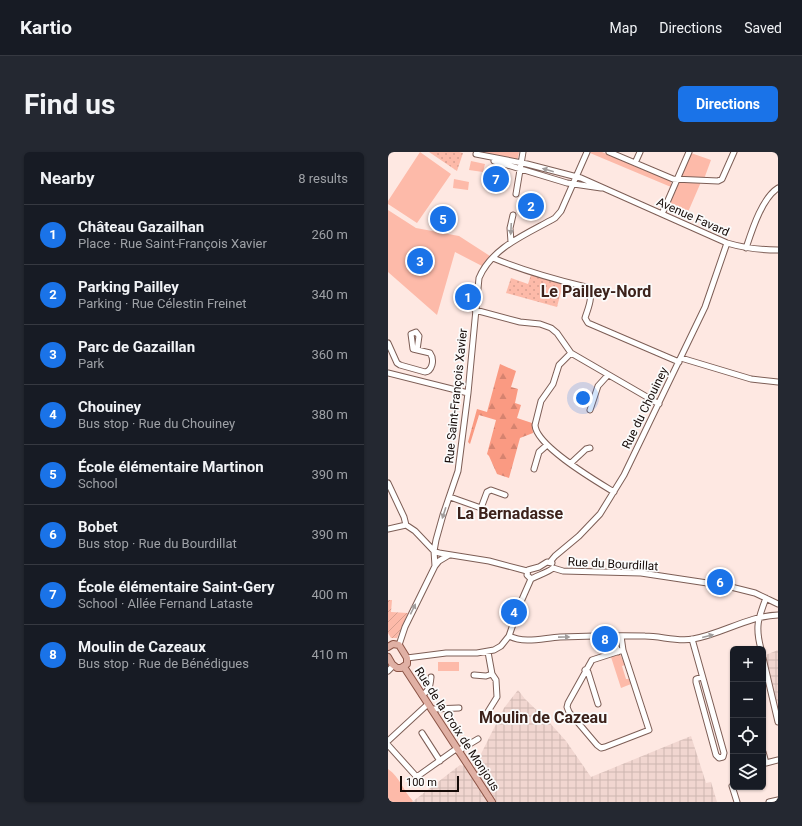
<!DOCTYPE html>
<html lang="en">
<head>
<meta charset="utf-8">
<style>
  body { margin:0; font-family:Roboto,sans-serif; background:#242831; color:#f1f3f6 }
  .controls { position:absolute; right:12px; bottom:12px; display:grid; overflow:hidden; border-radius:6px; box-shadow:0 1px 3px #0004 }
  .controls button { width:36px; height:36px; display:grid; place-items:center; padding:0; border:0; border-bottom:1px solid #363941; background:#171b24; color:#f1f3f6; font:20px sans-serif }
  .scale { position:absolute; left:12px; bottom:10px; width:59px; box-sizing:border-box; padding-left:4px; border:2px solid #150a07; border-top:0; font-size:11px; line-height:14px; white-space:nowrap; color:#150a07; -webkit-text-stroke:3px #fbfbfb; paint-order:stroke }
  .you { position:absolute; left:195px; top:246px; width:14px; height:14px; margin:-10px; border:3px solid #fff; border-radius:50%; background:#1a73e8; box-shadow:0 0 0 6px #1a73e833 }
  .badge { display:grid; place-items:center; width:26px; height:26px; border-radius:50%; background:#1a73e8; color:#fff; font-size:13px; font-weight:700 }
  .pin { position:absolute; translate:-50% -50%; border:2px solid #fff; box-shadow:0 1px 4px #0006 }
  .list { margin:0; padding:0; list-style:none }
  h2 { display:flex; justify-content:space-between; align-items:center; height:52px; margin:0; padding:0 16px; font-size:17px }
  h2 small { font-size:13px; font-weight:400; color:#9ea1a6 }
  .list li { display:grid; grid-template-columns:26px 1fr auto; gap:12px; align-items:center; box-sizing:border-box; height:60px; padding:0 16px; border-top:1px solid #363941 }
  .list b { display:block; font-size:15px; white-space:nowrap }
  .list p { margin:0; font-size:13px; white-space:nowrap; color:#9ea1a6 }
  .list em { font-size:13px; font-style:normal; color:#9ea1a6 }
  .icon { flex:none; width:22px; height:22px; fill:none; stroke:currentColor; stroke-width:2; stroke-linecap:round; stroke-linejoin:round }
  .map { position:relative; flex:none; width:390px; height:650px; overflow:hidden; border-radius:6px }
  header { display:flex; align-items:center; gap:24px; box-sizing:border-box; height:56px; padding:0 20px; background:#171b24; border-bottom:1px solid #363941 }
  header strong { font-size:19px }
  nav { display:flex; gap:22px; margin-inline-start:auto; font-size:14px }
  .intro { display:flex; align-items:center; justify-content:space-between; box-sizing:border-box; height:96px; padding:0 24px }
  h1 { margin:0; font-size:28px }
  .button { padding:10px 18px; border-radius:6px; background:#1a73e8; color:#fff; font-size:14px; font-weight:700 }
  main { display:flex; gap:24px; padding:0 24px }
  aside { flex:1; background:#171b24; border-radius:6px; box-shadow:0 1px 3px #0004 }
  .map>svg:first-child { display:block }
  .industrial { fill:url(#industrial-grid) }
  .grass { fill:url(#grass-dots) }
  .forest { fill:url(#forest-firs) }
  .park { fill:#fdbaa9 }
  .garden { fill:url(#garden-furrows) }
  .lines { fill:none; stroke-linecap:round; stroke-linejoin:round }
  .minor-casing { stroke:#7d5e56; stroke-width:7 }
  .major-casing { stroke:#8b5446; stroke-width:8 }
  .minor { stroke:#fff; stroke-width:5 }
  .major { stroke:#e0b0a4; stroke-width:6 }
  .oneway { fill:#a19d9c }
  .labels { text-anchor:middle; stroke-width:3.5; stroke-linejoin:round; paint-order:stroke }
  .street-label { font-size:12px; fill:#150a07; stroke:#fbfbfb }
  .district-label { font-size:16px; font-weight:bold; fill:#3c221b; stroke:#fbfbfb }
</style>
</head>
<body>
<header>
<strong>Kartio</strong>
<nav><a>Map</a><a>Directions</a><a>Saved</a></nav>
</header>
<div class="intro"><h1>Find us</h1><a class="button">Directions</a></div>
<main>
<aside>
<h2>Nearby<small>8 results</small></h2>
<ul class="list">
<li><span class="badge">1</span><div><b>Château Gazailhan</b><p>Place · Rue Saint-François Xavier</p></div><em>260 m</em></li>
<li><span class="badge">2</span><div><b>Parking Pailley</b><p>Parking · Rue Célestin Freinet</p></div><em>340 m</em></li>
<li><span class="badge">3</span><div><b>Parc de Gazaillan</b><p>Park</p></div><em>360 m</em></li>
<li><span class="badge">4</span><div><b>Chouiney</b><p>Bus stop · Rue du Chouiney</p></div><em>380 m</em></li>
<li><span class="badge">5</span><div><b>École élémentaire Martinon</b><p>School</p></div><em>390 m</em></li>
<li><span class="badge">6</span><div><b>Bobet</b><p>Bus stop · Rue du Bourdillat</p></div><em>390 m</em></li>
<li><span class="badge">7</span><div><b>École élémentaire Saint-Gery</b><p>School · Allée Fernand Lataste</p></div><em>400 m</em></li>
<li><span class="badge">8</span><div><b>Moulin de Cazeaux</b><p>Bus stop · Rue de Bénédigues</p></div><em>410 m</em></li>
</ul>
</aside>
<div class="map">
<svg width="390" height="650" viewBox="0 0 390 650">
  <defs>
    <pattern id="industrial-grid" width="8" height="8" patternUnits="userSpaceOnUse"><rect width="8" height="8" fill="#f1d6d0"/><path d="M0 4h8M4 0v8" fill="none" stroke="#ceb6b1"/></pattern>
    <pattern id="grass-dots" width="8" height="8" patternUnits="userSpaceOnUse"><rect width="8" height="8" fill="#fdbaa9"/><path d="M2 2h.1M6 6h.1" fill="none" stroke="#d89f90" stroke-width="1.8" stroke-linecap="round"/></pattern>
    <pattern id="forest-firs" width="22" height="20" patternUnits="userSpaceOnUse"><rect width="22" height="20" fill="#fa9a82"/><path d="M5 1l3.5 6h-7zM16 11l3.5 6h-7z" fill="#d5836f"/></pattern>
    <pattern id="garden-furrows" width="10" height="10" patternUnits="userSpaceOnUse"><rect width="10" height="10" fill="#fdbaa9"/><path d="M-1 1l2-2M0 10L10 0M9 11l2-2" fill="none" stroke="#d89f90"/></pattern>
  </defs>
  <rect width="100%" height="100%" fill="#fee8e2"/>
  <path class="industrial" d="M390 498V570L375 504Z
    M130 538 137 547 161 570 178 589 203 625 303 584 318 631 323 630 329 650H24L72 613 86 616 116 556Z"/>
  <path class="grass" d="M41 0H71L75 1 69 19Z
    M143 123 175 132 169 155 118 141 123 126 140 132Z"/>
  <path class="forest" d="M112 212 128 219 123 235 130 237 127 251 133 253 129 266 144 271 145 281 132 286 121 326 109 322 101 304 99 302 108 268 91 263 82 292 80 290 89 257 99 260Z"/>
  <path class="park" d="M32 0 63 22 29 71 0 52V49Z
    M92 0H131L130 6 128 8Z
    M203 0H214L280 27 283 30V35L202 1Z
    M303 1 323 8 316 27 294 25 293 23Z
    M83 9 97 12 95 20 81 18Z
    M66 27 81 30 80 38 65 36Z
    M293 30H313L297 67 279 58 291 31Z
    M0 58 28 76 71 84 102 104 94 114 67 100 49 163 0 120Z
    M232 502 237 513 234 514 238 527H241L243 532 233 536 223 505Z
    M50 510H71V519H50Z
    M0 617C12 625 15 639 25 649L24 650H2L0 646Z"/>
  <path class="garden" d="M0 448H4L3 460 20 461 9 486H3L0 481Z"/>
  <g class="lines">
    <g class="minor-casing">
      <path id="minor" d="M221 0 285 27 330 29 334 27 346 0
        M88 2 139 12 193 26 339 91C356 96 372 98 390 98
        M106 9 179 31 213 36
        M247 11 252 0
        M128 42 135 0
        M274 62 301 0
        M123 90 122 76 125 63
        M358 96C364 78 374 46 390 36
        M105 106C136 119 165 127 198 135 207 142 200 156 197 166L200 171 291 210
        M87 158 132 170 152 172 163 176 169 181 183 201 271 252
        M0 191 9 211 12 213 37 220C44 219 47 208 42 201L25 197 23 182 28 180 31 184 29 198
        M183 201 171 213 165 232 153 249 147 273C148 294 208 329 226 340
        M293 206 363 227 390 230
        M0 221 80 241
        M202 258 210 234 220 223
        M183 311 198 297 202 296
        M146 317 151 300 159 293
        M0 331 16 365 18 373 27 379 46 399 51 401 101 409 139 419
        M62 345 93 356 99 340 103 338 117 343
        M0 377 18 373
        M162 410 167 404 191 384 212 362 236 323 317 155 339 91
        M47 414 51 409 61 403
        M165 416 175 419 253 421 339 434 367 441 390 452
        M143 427 139 423 140 418 151 415 159 410 164 411
        M143 427C148 424 161 420 165 416
        M121 484C137 492 155 486 172 485 200 484 229 483 257 484 273 484 289 490 305 487 334 482 360 464 390 463
        M224 484 230 500
        M233 484 235 498 261 578 217 595 213 596 209 593 181 560 179 555 180 551 204 508 235 498
        M304 487 336 601 335 605 331 606 328 603 308 530V527L314 525
        M11 493 17 475 47 414 46 399 48 388 55 363 70 319 80 241 91 126C104 95 139 82 167 66L173 59 199 0
        M373 497C367 475 370 467 378 446
        M19 506 58 501H89L106 498 113 494 121 484 132 452 143 427
        M375 506 390 570
        M197 518 200 520 210 552
        M0 519 5 514
        M86 523 98 524 104 522
        M34 543C42 538 42 534 43 525
        M44 558 46 557 71 556
        M96 566 109 545 108 528 104 522 100 500
        M34 581 52 609
        M0 589 40 552
        M0 593 27 623 30 624 68 597
        M70 599 90 587
        M375 600 378 611 390 608
        M344 634 349 650
        M381 650 390 648"/>
    </g>
    <g class="major-casing">
      <path id="major" d="M0 495 5 492 11 493 19 506V512L13 516H9L4 512 0 505
        M16 515 104 650"/>
    </g>
    <use href="#minor" class="minor"/>
    <use href="#major" class="major"/>
  </g>
  <defs><path id="oneway-solid" d="M-6-.8H1V-3.2L6.5 0L1 3.2V.8H-6Z"/></defs>
  <g class="oneway">
    <use href="#oneway-solid" transform="translate(160 18) rotate(-164)"/>
    <use href="#oneway-solid" transform="translate(123 77) rotate(93)"/>
    <use href="#oneway-solid" transform="translate(56 361) rotate(108)"/>
    <use href="#oneway-solid" transform="translate(25 457) rotate(-64)"/>
    <use href="#oneway-solid" transform="translate(320 484) rotate(-14)"/>
    <use href="#oneway-solid" transform="translate(176 485) rotate(-1)"/>
  </g>
  <g class="labels">
    <g class="street-label">
      <text transform="translate(305 65) rotate(24)" y="4">Avenue Favard</text>
      <text transform="translate(68 244) rotate(-84)" y="4">Rue Saint-François Xavier</text>
      <text transform="translate(257 256) rotate(-64)" y="4">Rue du Chouiney</text>
      <text transform="translate(225 412) rotate(3)" y="4">Rue du Bourdillat</text>
      <text transform="translate(69 577) rotate(57)" y="4">Rue de la Croix de Monjous</text>
    </g>
    <g class="district-label">
      <text x="208" y="145">Le Pailley-Nord</text>
      <text x="122" y="367">La Bernadasse</text>
      <text x="155" y="571">Moulin de Cazeau</text>
    </g>
  </g>
</svg>
<div class="controls">
<button>+</button>
<button>−</button>
<button><svg class="icon" aria-label="locate" viewBox="0 0 24 24"><circle cx="12" cy="12" r="6"/><path d="M12 2v4M12 18v4M2 12h4M18 12h4"/></svg></button>
<button><svg class="icon" aria-label="layers" viewBox="0 0 24 24"><path d="M12 4l9 5-9 5-9-5zM3 14l9 5 9-5"/></svg></button>
</div>
<div class="scale">100 m</div>
<div class="you"></div>
<div class="pin badge" style="left:80px;top:145px">1</div>
<div class="pin badge" style="left:143px;top:54px">2</div>
<div class="pin badge" style="left:32px;top:109px">3</div>
<div class="pin badge" style="left:126px;top:460px">4</div>
<div class="pin badge" style="left:55px;top:67px">5</div>
<div class="pin badge" style="left:332px;top:430px">6</div>
<div class="pin badge" style="left:108px;top:27px">7</div>
<div class="pin badge" style="left:217px;top:487px">8</div>
</div>
</main>
</body>
</html>
